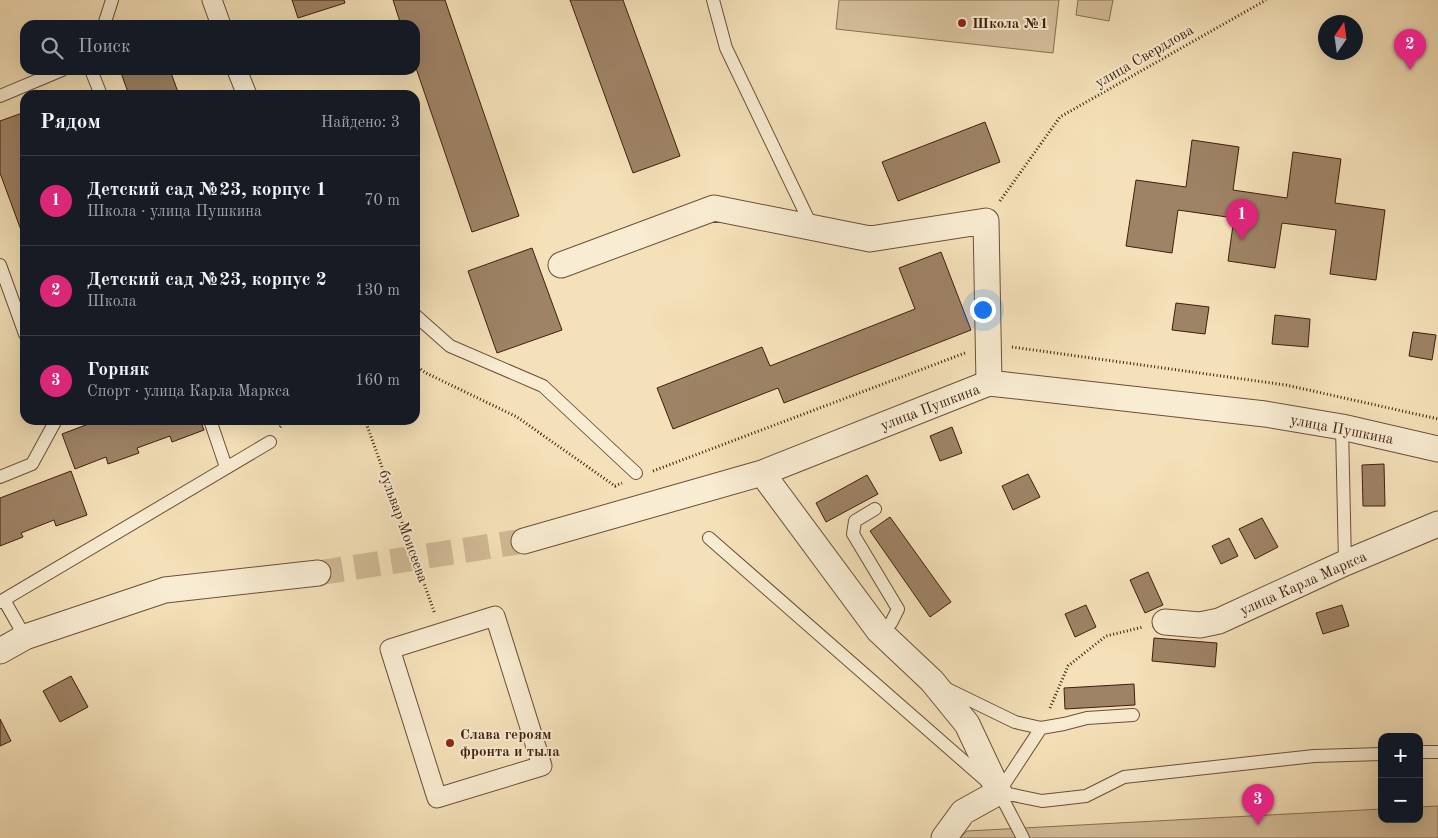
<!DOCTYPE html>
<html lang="ru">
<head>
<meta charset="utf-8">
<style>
  body { margin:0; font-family:"Old Standard TT",serif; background:#242831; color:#f1f3f6 }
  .controls { position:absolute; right:15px; bottom:15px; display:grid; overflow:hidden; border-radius:10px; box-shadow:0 5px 20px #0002 }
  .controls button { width:45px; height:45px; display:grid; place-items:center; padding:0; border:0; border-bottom:1px solid #363941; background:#171b24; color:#f1f3f6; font:25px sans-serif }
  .compass { position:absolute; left:1318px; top:15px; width:45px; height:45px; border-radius:50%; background:#171b24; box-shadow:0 5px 20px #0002; rotate:13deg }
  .you { position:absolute; left:982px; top:309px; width:18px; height:18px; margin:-12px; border:4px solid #fff; border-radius:50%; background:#1a73e8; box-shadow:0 0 0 8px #1a73e833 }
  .badge { display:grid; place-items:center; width:32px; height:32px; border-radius:50%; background:#db2777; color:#fff; font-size:16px; font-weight:700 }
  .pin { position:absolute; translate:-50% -41px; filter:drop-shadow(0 1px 2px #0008) }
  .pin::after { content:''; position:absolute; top:26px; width:18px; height:15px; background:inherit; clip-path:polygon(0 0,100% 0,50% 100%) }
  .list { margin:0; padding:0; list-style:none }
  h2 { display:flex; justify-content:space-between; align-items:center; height:65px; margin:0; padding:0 20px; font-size:21px }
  h2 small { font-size:16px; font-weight:400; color:#9ea1a6 }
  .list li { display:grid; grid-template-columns:32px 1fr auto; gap:15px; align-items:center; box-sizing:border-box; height:90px; padding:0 20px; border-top:1px solid #363941 }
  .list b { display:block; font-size:19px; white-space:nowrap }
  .list p { margin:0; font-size:16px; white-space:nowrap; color:#9ea1a6 }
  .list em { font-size:16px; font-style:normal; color:#9ea1a6 }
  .icon { flex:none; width:28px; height:28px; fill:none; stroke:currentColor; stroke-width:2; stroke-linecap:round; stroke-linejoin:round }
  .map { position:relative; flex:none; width:1438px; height:838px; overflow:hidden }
  .search { position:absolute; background:#171b24; box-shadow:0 5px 20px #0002; left:20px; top:20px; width:400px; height:55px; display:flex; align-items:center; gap:12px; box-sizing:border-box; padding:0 18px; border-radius:15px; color:#9ea1a6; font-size:19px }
  .panel { position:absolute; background:#171b24; box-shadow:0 5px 20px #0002; left:20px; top:90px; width:400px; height:335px; border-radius:15px }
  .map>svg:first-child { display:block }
  .green { fill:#d6c09c; stroke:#8b6f54 }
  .building { fill:#9e8366; stroke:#401e0c }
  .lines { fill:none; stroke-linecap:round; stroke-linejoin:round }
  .minor-tunnel { stroke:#d1ba96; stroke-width:25; stroke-dasharray:25 12; stroke-linecap:butt }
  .service-casing { stroke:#6d4f37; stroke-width:14 }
  .pedestrian-casing { stroke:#6d4f37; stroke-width:21 }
  .minor-casing { stroke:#6d4f37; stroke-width:27 }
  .path { stroke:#401e0c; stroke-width:3; stroke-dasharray:1 2.5; stroke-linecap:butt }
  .service { stroke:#f8ecd2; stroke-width:12 }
  .pedestrian { stroke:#f8ecd2; stroke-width:19 }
  .minor { stroke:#f8ecd2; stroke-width:25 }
  .poi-dot { fill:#8f2418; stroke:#f8ecd2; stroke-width:2 }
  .labels { text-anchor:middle; stroke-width:4; stroke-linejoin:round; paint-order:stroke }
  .poi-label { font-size:15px; font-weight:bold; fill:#401e0c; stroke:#f8ecd2; text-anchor:start }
  .street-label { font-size:15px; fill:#401e0c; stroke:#f8ecd2 }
</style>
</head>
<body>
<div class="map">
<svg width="1438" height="838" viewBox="0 0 1438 838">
  <rect width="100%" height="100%" fill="#f5e1b9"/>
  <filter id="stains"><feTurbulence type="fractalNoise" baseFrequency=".004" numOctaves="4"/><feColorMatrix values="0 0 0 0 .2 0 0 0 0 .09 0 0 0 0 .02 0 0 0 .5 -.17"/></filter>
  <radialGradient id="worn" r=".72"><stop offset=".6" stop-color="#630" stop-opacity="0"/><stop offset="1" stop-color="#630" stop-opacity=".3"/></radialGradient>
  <path class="green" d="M839 0H1059L1053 53 836 29Z
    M1078 0H1113L1109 21 1076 15Z
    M1438 806V838H960L967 831 1382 809V819H1419V807Z"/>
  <path class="building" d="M292 0H344L345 3 298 18Z
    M393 0H445L519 216 472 232 415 65V25H401Z
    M570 0H623L680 156 633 173Z
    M120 70H170L179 95H129Z
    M25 112V241L0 173V121Z
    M985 122 1000 162 898 201 882 162Z
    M1192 140 1239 147 1233 190 1287 198 1293 152 1341 159 1335 203 1385 210 1376 280 1330 274 1336 230 1282 223 1275 268 1228 261 1234 218 1178 210 1172 253 1126 246 1136 180 1186 187Z
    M532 248 562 330 497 353 468 271Z
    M941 252 971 330 784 403 778 388 673 429 657 388 762 347 770 366 915 309 899 268Z
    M1176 303 1209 307 1205 334 1172 330Z
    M1275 315 1310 319 1308 347 1272 344Z
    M1413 332 1436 335 1432 360 1409 356Z
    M99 420H200L204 430 172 442 170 436 137 448 139 453 108 464 106 457 75 469 62 434Z
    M952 427 962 453 940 461 930 436Z
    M1384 464 1385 506H1363L1362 465Z
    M71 471 87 515 56 526 54 520 21 533 23 537 0 546V498Z
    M1028 474 1040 497 1013 510 1002 486Z
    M867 475 878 494 826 522 816 503Z
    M890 517 951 602 930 617 870 531Z
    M1262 518 1278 547 1255 559 1239 529Z
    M1229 538 1238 556 1221 564 1212 546Z
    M1148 572 1163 605 1145 613 1130 580Z
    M1086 605 1096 627 1075 637 1065 614Z
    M1342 605 1349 626 1323 634 1316 613Z
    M1154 638 1217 643 1215 667 1152 661Z
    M71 676 88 707 60 722 43 691Z
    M1134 684 1135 705 1065 709 1064 688Z
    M0 719 11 741 0 746Z"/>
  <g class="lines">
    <path class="minor-tunnel" d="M318 573 524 541"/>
    <g class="service-casing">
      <path id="service" d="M713 0 726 48 812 227
        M104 25 112 0
        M91 70 101 95
        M0 96 62 70
        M0 265 25 334
        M415 315 450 346 543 386 636 473
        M210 420 226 467
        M1342 427 1345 563
        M0 477 32 464 56 420
        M875 509 855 521 853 534 898 609 891 623 879 631
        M709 538 999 792 1023 838
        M4 600 25 637
        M0 602 270 442
        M945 688 1015 722 1041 728 1064 724 1087 718 1133 715
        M1419 752H1438
        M999 792 1042 801 1086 796 1124 777 1314 756 1382 754
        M999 792 1041 728"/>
    </g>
    <g class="pedestrian-casing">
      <path id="pedestrian" d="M212 0 221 25
        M237 70 247 95
        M495 616 542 766 437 798 390 649Z"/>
    </g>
    <g class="minor-casing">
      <path id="minor" d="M561 265 714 208 870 239 986 221 989 383
        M762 473 879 631 932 681 967 724 999 792 963 812 944 838
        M524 541 762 473 989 383 1265 414 1342 427 1438 449
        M1165 622 1200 625 1219 621 1345 563 1438 524
        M0 651 25 637 165 590 318 573"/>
    </g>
    <path class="path" d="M1000 201 1060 117 1266 0
      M1012 347 1286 385 1438 419
      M415 365 426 373 517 417 615 486 622 483
      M365 420 435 614
      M280 427 286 420
      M653 471 965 353
      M1050 708 1068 666 1106 636 1143 627"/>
    <use href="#service" class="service"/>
    <use href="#pedestrian" class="pedestrian"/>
    <use href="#minor" class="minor"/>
  </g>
  <g class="poi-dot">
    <circle cx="962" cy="23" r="5"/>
    <circle cx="450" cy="743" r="5"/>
  </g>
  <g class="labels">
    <g class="poi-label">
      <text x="972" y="28">Школа №1</text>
      <text x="460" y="739">Слава героям<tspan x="460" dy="17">фронта и тыла</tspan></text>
    </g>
    <g class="street-label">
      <text transform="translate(1144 56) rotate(-30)" y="5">улица Свердлова</text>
      <text transform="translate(930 407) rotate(-21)" y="5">улица Пушкина</text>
      <text transform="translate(1342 429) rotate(11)" y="5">улица Пушкина</text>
      <text transform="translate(404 526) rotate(70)" y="5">бульвар Моисеева</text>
      <text transform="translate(1303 583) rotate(-24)" y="5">улица Карла Маркса</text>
    </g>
  </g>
  <rect width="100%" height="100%" filter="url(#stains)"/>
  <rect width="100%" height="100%" fill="url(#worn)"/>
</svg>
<div class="controls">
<button>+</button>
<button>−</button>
</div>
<svg class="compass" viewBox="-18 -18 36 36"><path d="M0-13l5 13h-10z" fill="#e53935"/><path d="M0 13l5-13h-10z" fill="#9ea1a6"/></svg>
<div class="you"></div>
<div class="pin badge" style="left:1242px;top:240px">1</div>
<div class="pin badge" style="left:1410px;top:70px">2</div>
<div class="pin badge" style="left:1258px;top:825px">3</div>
<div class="search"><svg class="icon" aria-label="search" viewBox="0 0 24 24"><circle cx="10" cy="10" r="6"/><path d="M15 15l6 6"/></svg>Поиск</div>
<section class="panel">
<h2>Рядом<small>Найдено: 3</small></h2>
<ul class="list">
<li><span class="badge">1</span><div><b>Детский сад №23, корпус 1</b><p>Школа · улица Пушкина</p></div><em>70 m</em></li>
<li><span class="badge">2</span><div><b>Детский сад №23, корпус 2</b><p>Школа</p></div><em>130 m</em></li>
<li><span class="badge">3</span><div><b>Горняк</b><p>Спорт · улица Карла Маркса</p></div><em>160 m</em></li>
</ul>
</section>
</div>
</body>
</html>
